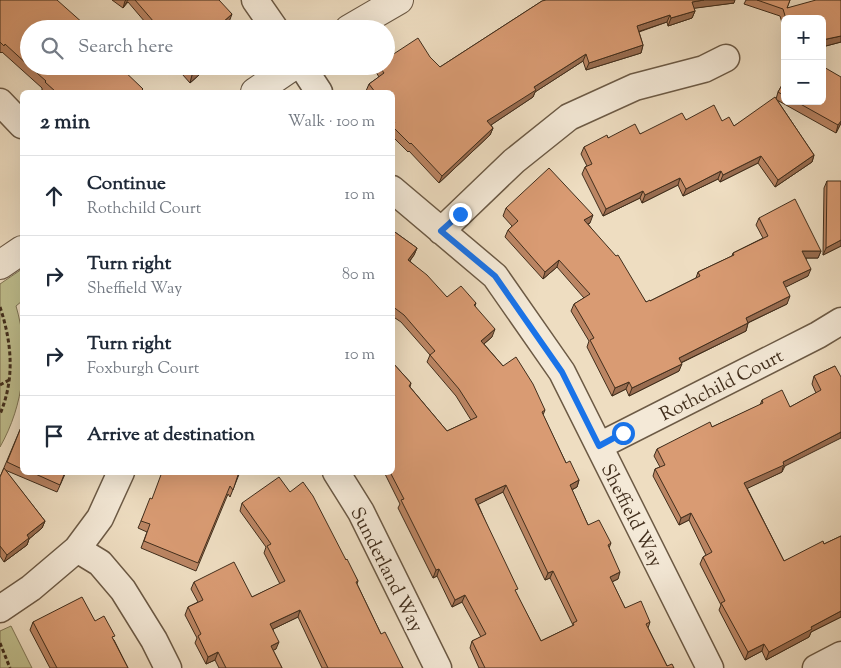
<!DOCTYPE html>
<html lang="en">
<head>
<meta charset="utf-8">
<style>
  body { margin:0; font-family:"Sorts Mill Goudy",serif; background:#f6f6f7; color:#1f2937 }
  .controls { position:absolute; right:15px; top:15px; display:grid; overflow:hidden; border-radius:8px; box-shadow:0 5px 20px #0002 }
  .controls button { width:45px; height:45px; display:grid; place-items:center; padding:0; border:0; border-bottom:1px solid #e0e1e3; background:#fff; color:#1f2937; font:25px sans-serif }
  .stop { position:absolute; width:15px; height:15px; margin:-11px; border:4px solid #1a73e8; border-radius:50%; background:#fff }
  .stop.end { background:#1a73e8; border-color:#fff; box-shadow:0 1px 5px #0008 }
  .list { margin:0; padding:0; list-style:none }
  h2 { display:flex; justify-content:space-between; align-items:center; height:65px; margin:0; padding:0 20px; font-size:21px }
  h2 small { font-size:16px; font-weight:400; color:#747a83 }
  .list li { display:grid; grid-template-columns:32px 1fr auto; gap:15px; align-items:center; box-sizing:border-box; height:80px; padding:0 20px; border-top:1px solid #e0e1e3 }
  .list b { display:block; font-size:19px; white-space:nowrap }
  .list p { margin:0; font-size:16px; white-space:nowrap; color:#747a83 }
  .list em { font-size:16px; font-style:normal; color:#747a83 }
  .icon { flex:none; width:28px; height:28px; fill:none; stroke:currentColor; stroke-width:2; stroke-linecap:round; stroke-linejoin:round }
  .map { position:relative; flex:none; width:841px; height:668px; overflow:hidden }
  .search { position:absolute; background:#fff; box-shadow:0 5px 20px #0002; left:20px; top:20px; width:375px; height:55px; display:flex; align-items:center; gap:12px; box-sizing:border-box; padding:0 18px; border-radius:28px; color:#747a83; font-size:19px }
  .panel { position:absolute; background:#fff; box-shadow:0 5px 20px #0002; left:20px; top:90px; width:375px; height:385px; border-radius:8px }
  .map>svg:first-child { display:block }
  .green { fill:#c0bf8e; stroke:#807655 }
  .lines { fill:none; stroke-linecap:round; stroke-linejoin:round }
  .minor-casing { stroke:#6c5a45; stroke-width:29 }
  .tertiary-casing { stroke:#6c5a45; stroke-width:30 }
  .path { stroke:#412e1c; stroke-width:3; stroke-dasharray:4 2.5; stroke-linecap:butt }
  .minor { stroke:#f4e9d7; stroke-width:26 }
  .tertiary { stroke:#f4e9d7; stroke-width:28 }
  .wall { fill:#bb8563; stroke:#412e1c; fill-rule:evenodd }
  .shaded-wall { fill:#986c50; stroke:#412e1c }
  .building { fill:#d99b73; stroke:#412e1c; fill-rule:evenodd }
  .route { stroke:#1a73e8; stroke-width:6 }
  .labels { text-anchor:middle; stroke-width:4.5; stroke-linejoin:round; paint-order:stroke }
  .street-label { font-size:19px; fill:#412e1c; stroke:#f4e9d7 }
</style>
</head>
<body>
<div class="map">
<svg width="841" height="668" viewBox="0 0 841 668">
  <rect width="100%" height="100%" fill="#eeddc1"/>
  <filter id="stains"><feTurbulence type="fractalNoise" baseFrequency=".004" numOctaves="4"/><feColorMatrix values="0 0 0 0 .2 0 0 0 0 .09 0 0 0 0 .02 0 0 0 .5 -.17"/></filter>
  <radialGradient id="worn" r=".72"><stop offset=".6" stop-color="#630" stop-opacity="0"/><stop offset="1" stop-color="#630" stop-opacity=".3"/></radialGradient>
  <path class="green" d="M22 269V301L16 306C30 353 24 405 0 447V284Z
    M11 626 32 668H0V631Z"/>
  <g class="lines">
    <g class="minor-casing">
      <path id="minor" d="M255 0 275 29
        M302 66 319 92
        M0 102 22 125
        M392 189 495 276 562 372 710 668
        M441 231 514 161 569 117 635 87 704 69 726 58
        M599 446 818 335 841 321
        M336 472 361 512 438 668
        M77 549 100 563 123 590 154 640 168 668
        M0 609 31 588 77 549 100 518 121 472
        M816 668 841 655"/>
    </g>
    <g class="tertiary-casing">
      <path id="tertiary" d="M349 29 399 0
        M255 92 293 66
        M0 265 22 250"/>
    </g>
    <path class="path" d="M0 307C12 343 15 379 0 414
      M0 385 9 380
      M0 643 10 668"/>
    <use href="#minor" class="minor"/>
    <use href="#tertiary" class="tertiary"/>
  </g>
  <path class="wall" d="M0 0 84 24 93 29H29V66H119L142 92H45L42 90V88L2 52 1 53 0 52Z
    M112 0H219L229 22 225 26 228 29H151L128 2 123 8Z
    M746 0H790L787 8 841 0V42L822 47V19H785V33L780 16 744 4Z
    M542 1 734 3 694 8 695 11 692 18 668 26 667 22 639 32 643 45 641 53 586 70 583 61 535 92 533 97 491 125 493 128 490 135 439 183 409 151 408 152 392 136V92H367L366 91 369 84 379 77 376 72 378 66H386L430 57 440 67Z
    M175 66H209L190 83Z
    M785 80V101H822L841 123 836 133 777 100 814 155 812 162 775 187 758 163 720 182 718 179 683 196 678 185 642 203 640 198 603 216 582 174 585 167 587 166 581 154 584 147 608 138 640 134 686 120 722 121 734 126 776 99 778 92Z
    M827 181 841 246 823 255 824 188Z
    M506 208 590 223 588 224 646 302 650 301 696 278 698 272 732 256 733 253 763 238 756 225 759 218 821 251 818 258H806L808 276 785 287 787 304 748 323 746 331 681 363 679 371 629 396 626 389 612 396 587 347 589 341 571 311 574 304 584 298 557 267 543 279 505 237 508 230 512 226 503 216Z
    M392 230 417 248 414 255 410 261 447 297 476 303 475 306 492 337 484 344 503 366 545 410 543 415 566 463 579 480 577 487 572 490 588 525 611 543 609 548 618 579 612 582 625 608 650 622 648 628 667 666 674 668H479L470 648 472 641 481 637 462 602 452 607 437 576 433 578 398 508 400 504 384 472H392V362L411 383 410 387 447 431 471 420 456 396 427 362 430 355 401 322 392 316ZM503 492 545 580 550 578 573 625 572 626 541 641 516 593 478 504Z
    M835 366 782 472 747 488 784 561 824 544 841 536V617L811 632 809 637 766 660 762 651 745 660 719 610 721 605 700 564 703 557 706 555 689 520 679 525 653 476 655 469 660 467 654 456 657 449 712 427 760 405 762 400 790 407 816 393 812 384 814 376Z
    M22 425V472H66L57 492 5 470 45 521 42 528 29 539 27 545 4 562 0 556V477Z
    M240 472 230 497 228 494 196 571 141 548 147 532 138 528 141 521 152 499Z
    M290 492 346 560 358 581 357 584 381 634 403 668H322L298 617 273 629 276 649 273 650 282 668H219L215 660 206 664 195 643 197 638 185 615 188 607 198 602 191 589 194 582 252 597 280 584 264 553 266 547 240 511 242 503Z
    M95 621 114 640 128 668H50L30 630 33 622Z"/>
  <path class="shaded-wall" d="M126 0H128L123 8 125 1Z
    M704 0H735L734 3 689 9 692 2Z
    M695 11 692 18 668 26 671 18Z
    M232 14 229 22 221 29 222 23Z
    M670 15 667 22 634 33 637 26Z
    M841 36V42L822 47V40Z
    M643 45 641 53 586 70 589 63Z
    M586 54 583 61 535 92 533 97 485 129 487 121 534 87Z
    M203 66H209L190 83 192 75Z
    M841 121V123L836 133 838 125Z
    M493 128 490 135 439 183 442 176Z
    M814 155 812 162 775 187 778 180Z
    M761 156 758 163 720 182 723 175Z
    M721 171 718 179 683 196 686 189Z
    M680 178 678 185 642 203 645 195Z
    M643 191 640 198 603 216 606 209Z
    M593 215 590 223 581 227 584 220Z
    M841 240V246L823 255 826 248Z
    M417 248 414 255 405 267 408 260Z
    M802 251H821L818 258H799Z
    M559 260 557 267 543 279 545 272Z
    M811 269 808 276 780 290 783 282Z
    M790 296 787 304 743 325 746 318Z
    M748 323 746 331 676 365 679 358Z
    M495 329 492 337 479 348 481 341Z
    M682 364 679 371 629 396 632 388Z
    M629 382 626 389 612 396 615 388Z
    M841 432V438L783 467 782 472 742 491 744 483 783 462Z
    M579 480 577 487 567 492 570 485Z
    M506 485 503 492 473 507 475 499Z
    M691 513 689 520 679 525 681 518Z
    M45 521 42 528 29 539 27 545 4 562 7 555 27 535Z
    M439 569 437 576 433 578 436 570Z
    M553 571 550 578 545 580 548 573Z
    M620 572 618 579 607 584 610 577Z
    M465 595 462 602 452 607 455 600Z
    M300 610 298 617 267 632 270 624Z
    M841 611V617L811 632 809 637 766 660 769 652 811 627Z
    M279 642 276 649 268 653 271 646Z
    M764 644 762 651 745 660 748 652Z
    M218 652 215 660 206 664 208 657Z"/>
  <path class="building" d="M0 0H57L84 24 85 22 93 29H29V66L5 44 4 46 0 42Z
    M135 0H219L232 14 222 23 228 29H160Z
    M546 0H704L692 2 695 11 671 18 670 15 637 26 643 45 589 63 586 54 534 87 536 90 487 121 493 128 442 176 411 143 410 144 392 126 395 123 392 119V92H375L369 84 384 73 379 66H386V59L418 38 430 57 440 67 542 1Z
    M757 0H790L787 8 816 0H841V36L822 40V19H786L783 9Z
    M29 66H119L143 89 140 92H56L45 82 46 81Z
    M184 66H203L192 75Z
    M822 66 841 77V121L838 125 795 101H822Z
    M785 80V96L778 92Z
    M775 97 814 155 778 180 761 156 723 175 721 171 686 189 680 178 645 195 643 191 606 209 585 167 592 164 584 147 607 135 608 138 635 124 640 134 682 113 686 120 714 105 722 121 729 117 734 126Z
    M549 168 593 215 584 220 616 256 618 255 646 302 650 300V301L700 276 698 272 734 255 733 253 768 236 759 218 795 199 821 251H802L811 269 783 282 790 296 746 318 748 323 679 358 682 364 632 388 629 382 615 388 590 340 594 338 574 304 590 294 559 260 545 272 508 230 518 221 506 208Z
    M827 181H841V240L826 248Z
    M392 230 417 248 408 260 427 275 447 297 461 286 476 303 474 305 495 329 481 341 503 366 516 357 533 384 545 410 542 412 566 463 570 461 579 480 570 485 588 525 599 520 611 543 608 545 620 572 610 577 625 608 641 601 650 622 646 624 667 666 672 664 674 668H485L472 641 486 634 465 595 455 600 439 569 436 570 401 500 404 499 390 472H392V362L411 383 409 386 447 431 477 417 459 389 430 355 435 351 404 315 392 306ZM506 485 548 573 553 571 577 621 573 623 574 625 541 641 515 590 518 589 475 499Z
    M835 366 841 377V432L783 462 784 465 744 483 784 561 823 541 824 544 841 536V611L811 627 812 629 769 652 764 644 748 652 721 603 725 601 703 557 712 552 691 513 681 518 655 469 665 465 657 449 710 422 712 427 763 403 762 400 782 390 790 407 821 390 814 376Z
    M22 425V469L7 462Z
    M4 468 45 521 27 535 29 538 7 555 0 546V477Z
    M31 472H65L60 485Z
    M162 472H239L233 490 230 486 198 563 144 541 150 524 141 521 150 498 152 499Z
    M279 477 290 492 303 482 313 496 346 560 347 559 358 581 356 582 381 634 385 632 403 668H328L300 610 270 624 279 642 271 646 282 668H226L218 652 208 657 198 636 201 634 188 607 203 600 194 582 234 562 252 597 285 581 267 546 271 544 242 503Z
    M82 597 95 621 104 616 115 636 112 637 128 668H57L33 622Z"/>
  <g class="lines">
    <path class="route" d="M460 214 441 231 495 276 562 372 599 446 623 433"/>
  </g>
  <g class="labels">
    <g class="street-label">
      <text transform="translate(721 384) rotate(-27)" y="7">Rothchild Court</text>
      <text transform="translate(633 515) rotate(63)" y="7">Sheffield Way</text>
      <text transform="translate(388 569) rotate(63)" y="7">Sunderland Way</text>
    </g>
  </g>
  <rect width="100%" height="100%" filter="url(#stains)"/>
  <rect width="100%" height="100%" fill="url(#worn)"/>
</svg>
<div class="controls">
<button>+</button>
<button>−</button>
</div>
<div class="stop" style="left:623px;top:433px"></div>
<div class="stop end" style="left:460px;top:214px"></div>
<div class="search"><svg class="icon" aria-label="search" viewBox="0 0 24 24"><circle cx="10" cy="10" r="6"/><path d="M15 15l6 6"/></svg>Search here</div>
<section class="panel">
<h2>2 min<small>Walk · 100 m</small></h2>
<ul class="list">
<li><svg class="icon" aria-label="ahead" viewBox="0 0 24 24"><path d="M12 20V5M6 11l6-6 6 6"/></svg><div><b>Continue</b><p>Rothchild Court</p></div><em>10 m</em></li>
<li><svg class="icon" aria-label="right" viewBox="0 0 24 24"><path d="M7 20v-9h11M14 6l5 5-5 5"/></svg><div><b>Turn right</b><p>Sheffield Way</p></div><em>80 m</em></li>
<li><svg class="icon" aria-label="right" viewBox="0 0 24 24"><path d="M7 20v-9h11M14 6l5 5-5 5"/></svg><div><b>Turn right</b><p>Foxburgh Court</p></div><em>10 m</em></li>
<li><svg class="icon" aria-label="arrive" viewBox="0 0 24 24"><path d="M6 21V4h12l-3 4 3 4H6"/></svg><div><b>Arrive at destination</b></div></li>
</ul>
</section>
</div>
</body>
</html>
